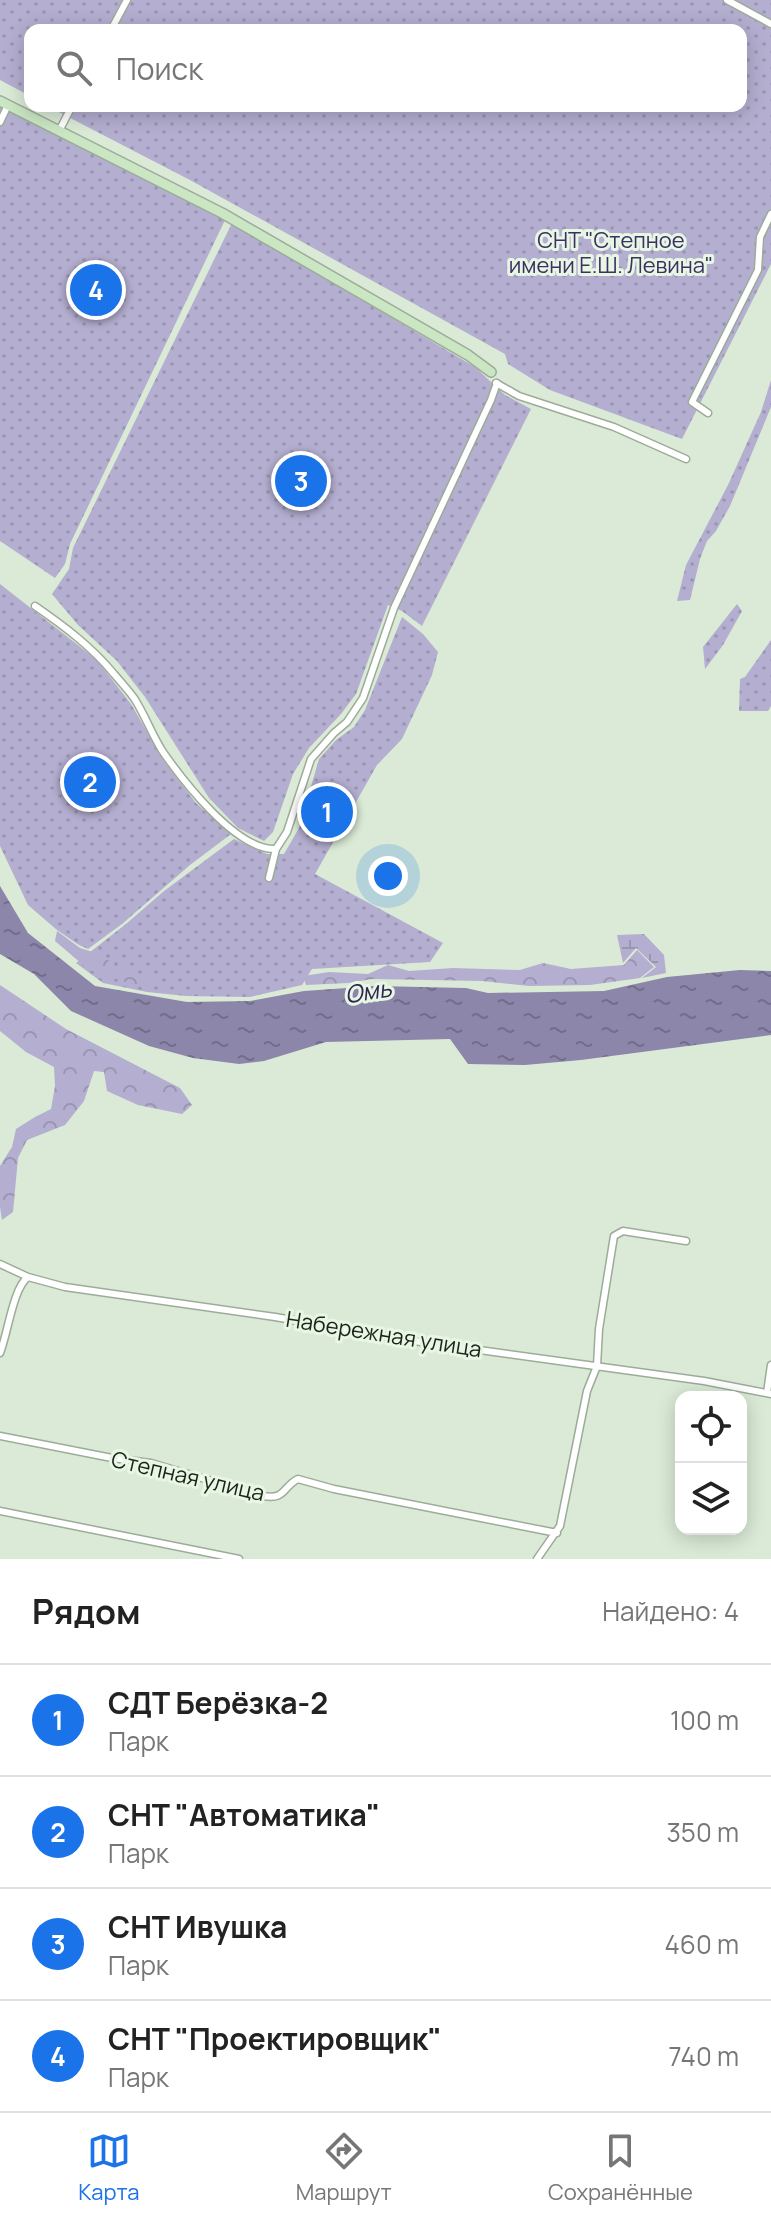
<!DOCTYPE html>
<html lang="ru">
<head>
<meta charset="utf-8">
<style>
  body { margin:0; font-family:Manrope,sans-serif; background:#f2f2f2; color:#222 }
  .controls { position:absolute; right:24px; bottom:24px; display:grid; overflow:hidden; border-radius:16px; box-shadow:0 4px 20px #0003 }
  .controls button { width:72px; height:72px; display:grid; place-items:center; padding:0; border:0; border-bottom:2px solid #e0e0e0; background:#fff; color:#222; font:40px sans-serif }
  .you { position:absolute; left:388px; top:876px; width:28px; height:28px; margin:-20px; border:6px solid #fff; border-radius:50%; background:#1a73e8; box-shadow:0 0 0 12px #1a73e833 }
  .badge { display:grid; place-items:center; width:52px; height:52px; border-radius:50%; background:#1a73e8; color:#fff; font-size:26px; font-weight:700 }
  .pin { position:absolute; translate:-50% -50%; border:4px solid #fff; box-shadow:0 2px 8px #0006 }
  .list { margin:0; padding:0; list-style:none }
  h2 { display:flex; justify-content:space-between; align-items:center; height:104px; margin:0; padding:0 32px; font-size:34px }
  h2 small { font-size:26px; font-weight:400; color:#767676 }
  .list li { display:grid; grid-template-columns:52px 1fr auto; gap:24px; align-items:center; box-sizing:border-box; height:112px; padding:0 32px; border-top:2px solid #e0e0e0 }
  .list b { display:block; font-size:30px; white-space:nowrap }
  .list p { margin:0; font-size:26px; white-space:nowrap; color:#767676 }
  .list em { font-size:26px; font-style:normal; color:#767676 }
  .icon { flex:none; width:44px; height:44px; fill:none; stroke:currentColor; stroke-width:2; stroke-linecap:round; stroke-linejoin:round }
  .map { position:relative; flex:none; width:771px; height:1559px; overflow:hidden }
  .search { position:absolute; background:#fff; box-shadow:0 4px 20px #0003; left:24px; right:24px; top:24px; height:88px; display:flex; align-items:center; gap:20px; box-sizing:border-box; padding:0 28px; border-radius:16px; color:#767676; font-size:30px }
  .sheet { height:552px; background:#fff }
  nav { display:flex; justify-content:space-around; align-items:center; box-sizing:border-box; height:112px; border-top:2px solid #e0e0e0; background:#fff; font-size:22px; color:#767676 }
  nav a { display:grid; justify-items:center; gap:4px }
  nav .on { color:#1a73e8 }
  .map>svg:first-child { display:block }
  .grass { fill:url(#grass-dots) }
  .forest { fill:url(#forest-crowns) }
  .wetland { fill:url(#wetland-marsh) }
  .water { fill:url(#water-ripples) }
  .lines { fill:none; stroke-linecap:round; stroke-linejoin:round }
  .street-casing { stroke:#9cac98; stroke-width:9 }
  .secondary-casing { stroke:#9cac98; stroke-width:12 }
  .street { stroke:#fff; stroke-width:6 }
  .secondary { stroke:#cae6c3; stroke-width:9 }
  .labels { text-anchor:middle; stroke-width:6; stroke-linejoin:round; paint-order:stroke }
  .park-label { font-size:22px; fill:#3c3062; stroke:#e7f7e3 }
  .street-label { font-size:22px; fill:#1d231c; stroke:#e7f7e3 }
  .water-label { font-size:24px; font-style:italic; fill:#312555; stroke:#e7f7e3 }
</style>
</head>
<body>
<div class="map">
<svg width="771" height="1559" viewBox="0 0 771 1559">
  <defs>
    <pattern id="grass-dots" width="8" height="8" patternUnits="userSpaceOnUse" patternTransform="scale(2)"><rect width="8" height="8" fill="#b4aed0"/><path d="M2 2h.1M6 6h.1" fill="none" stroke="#9a95b2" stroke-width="1.8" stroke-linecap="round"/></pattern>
    <pattern id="forest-crowns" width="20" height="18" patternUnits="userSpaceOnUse" patternTransform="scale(2)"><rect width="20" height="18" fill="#b4aed0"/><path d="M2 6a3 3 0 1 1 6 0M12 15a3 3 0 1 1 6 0" fill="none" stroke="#9a95b2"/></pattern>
    <pattern id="wetland-marsh" width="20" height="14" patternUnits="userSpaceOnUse" patternTransform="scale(2)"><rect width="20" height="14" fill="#b4aed0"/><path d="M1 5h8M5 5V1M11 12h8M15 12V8" fill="none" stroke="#9a95b2"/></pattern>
    <pattern id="water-ripples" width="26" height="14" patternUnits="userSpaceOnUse" patternTransform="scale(2)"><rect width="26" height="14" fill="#8c86ab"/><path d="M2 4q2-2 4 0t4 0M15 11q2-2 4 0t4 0" fill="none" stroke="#726d8a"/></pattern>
  </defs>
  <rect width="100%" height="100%" fill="#daead6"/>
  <path class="grass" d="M0 0H771V264L682 439 550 390 508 364 505 354 190 180 47 106H741V30H30V96L0 80Z
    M0 107 225 220 70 544 65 564 55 578 0 541Z
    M232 223 475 367 505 395 531 409 422 626 402 611 388 605 356 694 341 714 309 748 293 774 273 832 264 841 238 828 209 798 145 697 117 661 78 625 52 594 69 569 73 548Z
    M771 380V407L730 506 716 531 707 541 700 559 690 600 677 601 686 565 728 485 761 412Z
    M0 584 97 660 131 704 164 761 196 803 231 834 190 865 122 924 88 949 79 945 57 930 28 905 0 846Z
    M737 604 742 611 723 645 705 669 703 647Z
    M402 617 423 634 438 652 432 675 402 739 377 765 315 874 443 943 430 962 312 969 302 985 250 997 186 996 147 992 103 983 76 963 126 924 164 891 234 839 267 854H284L299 828 319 759 336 740 354 727 365 710Z
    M771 640V706L768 711H739L740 679 745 677Z"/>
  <path class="forest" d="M57 931 80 948 99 954 115 965 154 979 147 989 89 970 55 941Z
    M637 950 654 967 640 978 590 985 529 986 482 981 372 979 348 983 306 985 303 976 329 972 368 974 388 965 409 971 453 968 520 970 543 963 571 969 624 965Z
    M0 985 66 1029 180 1088 192 1105 182 1114 138 1105 107 1091 104 1072 94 1071 84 1101 65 1125 27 1140 18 1158 13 1212 2 1220 0 1207V1166L12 1147 16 1129 35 1117 51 1109 55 1086 54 1067 26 1052 0 1031Z"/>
  <path class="wetland" d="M644 934 664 955 666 973 642 978 656 967 636 948 623 963 617 935Z"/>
  <path class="water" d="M0 886 28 933 95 986 187 1002 250 1001 304 991 376 986 466 988 488 993 604 991 667 977 740 970 771 971V1035L581 1060 525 1065 468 1064 450 1039 326 1042 264 1061 239 1064 193 1058 149 1046 71 1011 34 974 0 954Z"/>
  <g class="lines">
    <g class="street-casing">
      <path id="street" d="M727 0 771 24
        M111 30 127 0
        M0 122 8 105
        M59 131 72 106
        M496 383 519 396 614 427 686 459
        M708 413 692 402 758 270 760 237 771 214
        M35 606C64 626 92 647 114 674 121 682 128 690 134 698 145 715 152 735 163 752 184 782 237 851 276 849
        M269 878 276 849 287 832 311 759 334 733 347 722 363 698 394 608 491 400 497 383
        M0 1264 28 1277 65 1287 275 1317 414 1341 704 1381 771 1394
        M0 1353C8 1333 13 1288 28 1277
        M767 1393 771 1365
        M0 1436 112 1458 151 1463 263 1496C286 1500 282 1487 298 1479L334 1489 557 1533
        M0 1511 239 1559
        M537 1559 560 1526 587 1391 597 1366 599 1329 614 1236 623 1231 686 1241"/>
    </g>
    <g class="secondary-casing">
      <path id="secondary" d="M0 101 222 213 468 355 491 372"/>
    </g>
    <use href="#street" class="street"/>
    <use href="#secondary" class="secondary"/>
  </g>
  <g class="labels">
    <g class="park-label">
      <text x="611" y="248">СНТ "Степное<tspan x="611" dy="25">имени Е.Ш. Левина"</tspan></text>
    </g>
    <g class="street-label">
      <text transform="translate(384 1334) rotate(9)" y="8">Набережная улица</text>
      <text transform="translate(188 1476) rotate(13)" y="8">Степная улица</text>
    </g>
    <g class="water-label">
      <text transform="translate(368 992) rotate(-9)" y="8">Омь</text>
    </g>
  </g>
</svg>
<div class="controls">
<button><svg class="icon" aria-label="locate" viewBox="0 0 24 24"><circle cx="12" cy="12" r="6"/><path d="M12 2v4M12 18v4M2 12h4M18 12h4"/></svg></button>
<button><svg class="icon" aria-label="layers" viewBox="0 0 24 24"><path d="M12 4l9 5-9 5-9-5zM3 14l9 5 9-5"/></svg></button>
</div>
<div class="you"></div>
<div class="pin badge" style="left:327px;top:812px">1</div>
<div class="pin badge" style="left:90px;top:782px">2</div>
<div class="pin badge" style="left:301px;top:481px">3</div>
<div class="pin badge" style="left:96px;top:290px">4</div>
<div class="search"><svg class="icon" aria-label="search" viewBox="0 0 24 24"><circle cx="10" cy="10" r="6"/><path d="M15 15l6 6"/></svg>Поиск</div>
</div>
<section class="sheet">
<h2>Рядом<small>Найдено: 4</small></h2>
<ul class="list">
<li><span class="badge">1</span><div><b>СДТ Берёзка-2</b><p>Парк</p></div><em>100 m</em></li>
<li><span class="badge">2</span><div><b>СНТ &quot;Автоматика&quot;</b><p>Парк</p></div><em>350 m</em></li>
<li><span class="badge">3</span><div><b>СНТ Ивушка</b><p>Парк</p></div><em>460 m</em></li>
<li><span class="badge">4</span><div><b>СНТ &quot;Проектировщик&quot;</b><p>Парк</p></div><em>740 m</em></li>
</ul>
</section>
<nav>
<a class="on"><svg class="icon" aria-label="map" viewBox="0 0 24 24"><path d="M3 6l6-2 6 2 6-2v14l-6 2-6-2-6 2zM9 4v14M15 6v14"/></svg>Карта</a>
<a><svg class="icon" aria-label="directions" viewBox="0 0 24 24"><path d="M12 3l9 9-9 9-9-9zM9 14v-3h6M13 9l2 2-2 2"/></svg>Маршрут</a>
<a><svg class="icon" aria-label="saved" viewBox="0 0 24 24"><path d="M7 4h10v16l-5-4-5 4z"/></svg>Сохранённые</a>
</nav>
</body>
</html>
